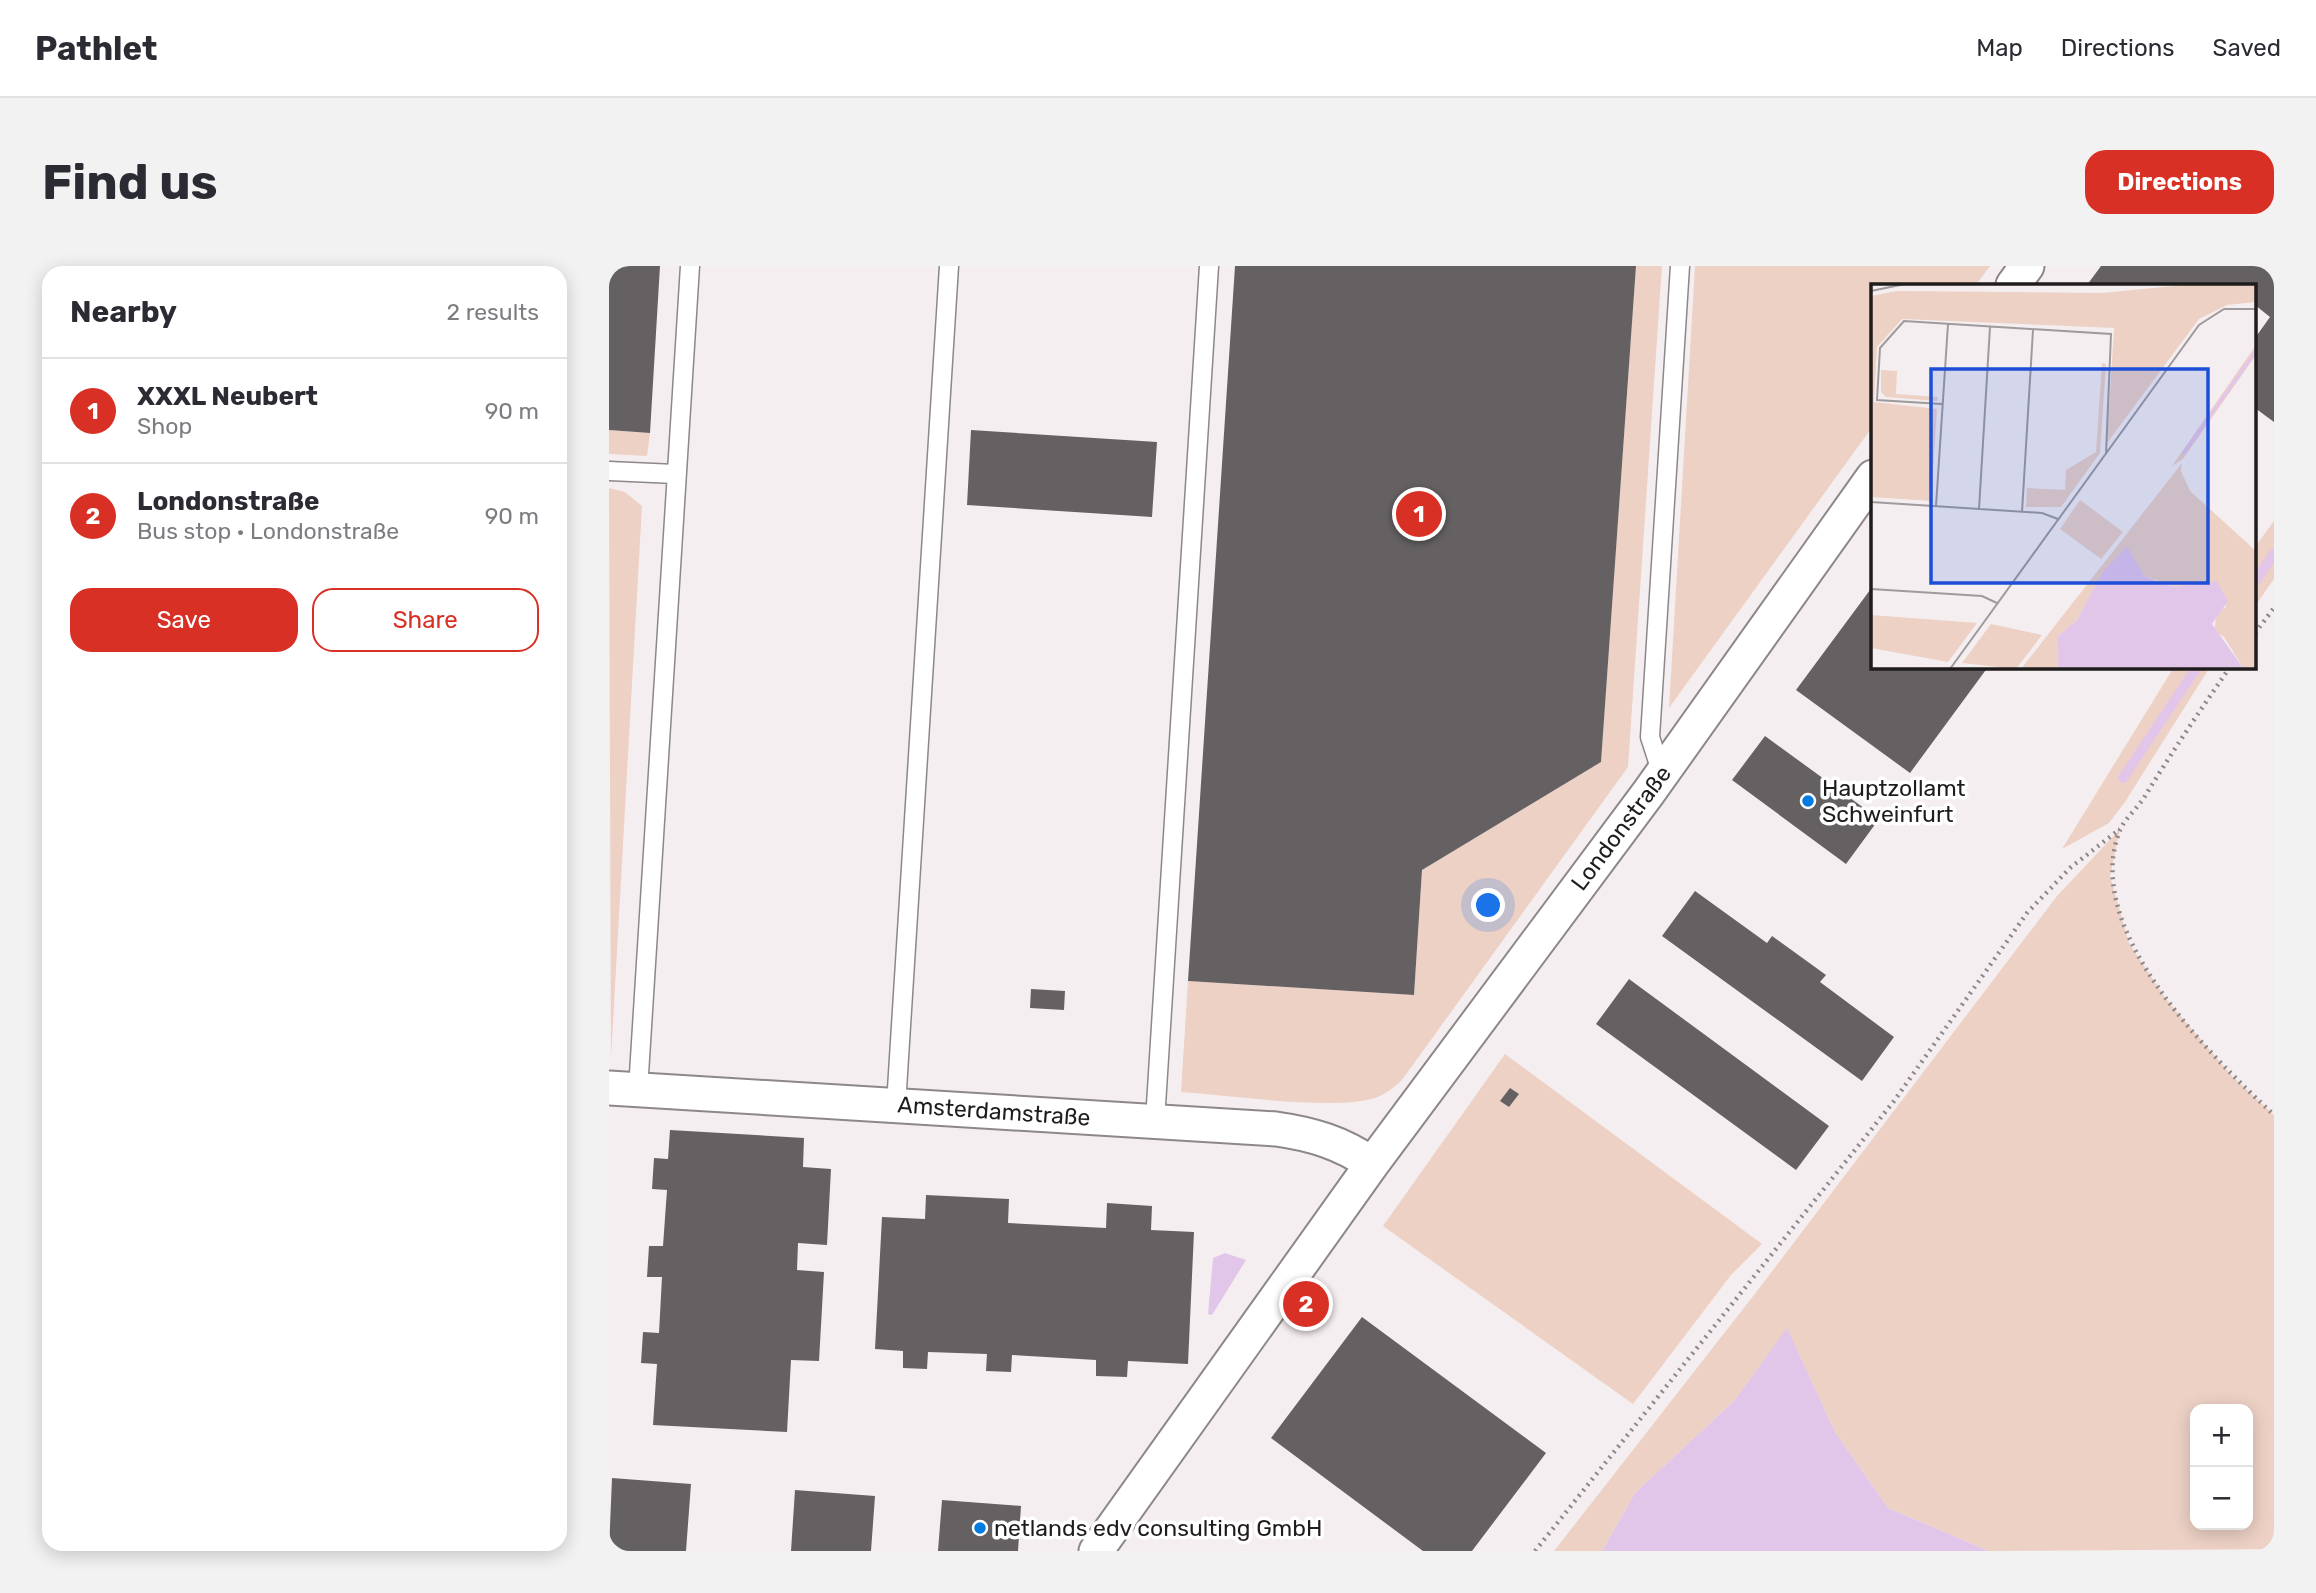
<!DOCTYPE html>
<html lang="en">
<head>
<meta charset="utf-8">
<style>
  body { margin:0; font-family:Rubik,sans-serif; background:#f2f2f3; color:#2b2b33 }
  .controls { position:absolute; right:21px; bottom:21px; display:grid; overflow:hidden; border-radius:14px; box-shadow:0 4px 18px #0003 }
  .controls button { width:63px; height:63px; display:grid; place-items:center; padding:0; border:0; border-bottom:2px solid #e1e1e2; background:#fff; color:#2b2b33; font:35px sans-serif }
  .you { position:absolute; left:880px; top:640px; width:24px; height:24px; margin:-18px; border:5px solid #fff; border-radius:50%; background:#1a73e8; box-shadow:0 0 0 10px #1a73e833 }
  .badge { display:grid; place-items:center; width:46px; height:46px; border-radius:50%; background:#d93025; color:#fff; font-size:23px; font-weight:700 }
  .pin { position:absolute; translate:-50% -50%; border:4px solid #fff; box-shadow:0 2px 7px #0006 }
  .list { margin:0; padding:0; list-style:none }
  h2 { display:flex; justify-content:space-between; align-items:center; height:91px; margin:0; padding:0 28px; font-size:30px }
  h2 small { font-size:23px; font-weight:400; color:#7c7c81 }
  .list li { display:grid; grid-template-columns:46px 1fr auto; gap:21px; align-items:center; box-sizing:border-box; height:105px; padding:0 28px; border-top:2px solid #e1e1e2 }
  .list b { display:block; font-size:26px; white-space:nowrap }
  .list p { margin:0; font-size:23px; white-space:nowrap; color:#7c7c81 }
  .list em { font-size:23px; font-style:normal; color:#7c7c81 }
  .actions { display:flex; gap:14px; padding:21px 28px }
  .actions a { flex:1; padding:16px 0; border:2px solid #d93025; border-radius:21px; text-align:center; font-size:24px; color:#d93025 }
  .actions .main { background:#d93025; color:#fff }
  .map { position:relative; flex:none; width:1665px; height:1285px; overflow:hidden; border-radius:21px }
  header { display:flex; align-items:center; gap:42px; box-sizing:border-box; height:98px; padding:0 35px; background:#fff; border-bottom:2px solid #e1e1e2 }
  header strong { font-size:33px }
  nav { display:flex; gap:38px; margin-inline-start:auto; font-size:24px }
  .intro { display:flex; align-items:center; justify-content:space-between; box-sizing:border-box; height:168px; padding:0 42px }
  h1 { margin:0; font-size:49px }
  .button { padding:18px 32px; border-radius:21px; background:#d93025; color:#fff; font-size:24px; font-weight:700 }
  main { display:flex; gap:42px; padding:0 42px }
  aside { flex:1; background:#fff; border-radius:21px; box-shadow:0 4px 18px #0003 }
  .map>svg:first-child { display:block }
  .green { fill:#edd1c5; fill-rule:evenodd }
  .water { fill:#e2c6ea }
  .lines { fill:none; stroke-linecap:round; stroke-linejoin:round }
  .stream { stroke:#e2c6ea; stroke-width:10 }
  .building { fill:#656163 }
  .service-casing { stroke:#8d8788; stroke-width:21 }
  .minor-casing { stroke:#8d8788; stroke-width:37 }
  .path { stroke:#8c8788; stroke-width:4.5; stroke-dasharray:2 5; stroke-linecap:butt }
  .service { stroke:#fff; stroke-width:18 }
  .minor { stroke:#fff; stroke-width:33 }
  .poi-dot { fill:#027be1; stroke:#fff; stroke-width:2.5 }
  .labels { text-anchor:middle; stroke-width:7; stroke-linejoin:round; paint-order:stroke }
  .poi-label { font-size:23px; fill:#1f1c1d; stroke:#fff; text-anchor:start }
  .street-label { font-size:23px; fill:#1f1c1d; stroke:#fff }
  .inset-river { fill:none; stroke:#e2c6ea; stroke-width:3.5 }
  .inset-road { fill:none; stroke:#9f9a9c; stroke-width:2 }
  .view { fill:#1d4ed8; fill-opacity:0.15; stroke:#1d4ed8; stroke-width:3.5 }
  .inset-edge { fill:none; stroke:#1f1c1d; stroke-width:3.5 }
</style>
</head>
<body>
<header>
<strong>Pathlet</strong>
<nav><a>Map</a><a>Directions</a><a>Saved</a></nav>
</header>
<div class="intro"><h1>Find us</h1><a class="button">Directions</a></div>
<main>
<aside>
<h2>Nearby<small>2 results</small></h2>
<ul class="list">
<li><span class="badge">1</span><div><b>XXXL Neubert</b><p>Shop</p></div><em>90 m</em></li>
<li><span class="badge">2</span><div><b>Londonstraße</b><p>Bus stop · Londonstraße</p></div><em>90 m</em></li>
</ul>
<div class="actions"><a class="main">Save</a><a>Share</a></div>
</aside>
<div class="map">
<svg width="1665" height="1285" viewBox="0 0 1665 1285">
  <rect width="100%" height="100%" fill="#f5eef0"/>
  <path class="green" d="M1027 0H1053L1019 501 793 814C784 822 777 828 766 832 723 845 621 829 572 826L579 715 805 729 813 604 992 496Z
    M1086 0H1381L1367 19H1264V160L1060 442Z
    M0 164 41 167 38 190 0 188Z
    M0 222 16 226 33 240 2 792Z
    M1665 255V313L1646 340V281Z
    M1565 401H1601L1516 536 1500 557 1453 583Z
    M1511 563 1501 610 1520 677 1557 733 1623 810 1665 849V1283L1380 1285 1279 1242 1226 1166 1178 1063 1126 1134 1026 1227 993 1285H945L1145 1029 1448 630ZM1586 1143H1639V1259H1586Z
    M896 788 1153 978 1122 1009 1024 1138 774 960Z"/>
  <path class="water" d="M616 987 637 994 603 1049 599 1048 604 992Z
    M1178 1062 1226 1166 1279 1242 1380 1285H993L1026 1227 1126 1134Z"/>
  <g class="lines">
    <path class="stream" d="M1646 315 1665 288
      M1514 512 1588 401"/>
  </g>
  <path class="building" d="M0 0H51L41 167 0 164Z
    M626 0H1027L992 496 813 604 805 729 579 715Z
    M1492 0H1665V156L1646 142V72L1661 51 1646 39V19H1478Z
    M362 164 548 176 543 251 358 239Z
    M1264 320V401H1379L1301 507 1187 424Z
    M1156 470 1270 553 1237 598 1123 514Z
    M1086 625 1158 677 1163 670 1217 709 1211 716 1285 771 1253 815 1053 670Z
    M1020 713 1220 860 1187 904 987 758Z
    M422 723 456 725 455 744 421 742Z
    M901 822 910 828 900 841 891 835Z
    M61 864 195 872 194 901 222 903 218 979 189 977 188 1004 215 1006 210 1095 182 1094 178 1166 44 1159 48 1098 32 1097 34 1066 50 1067 53 1011H38L40 980H54L58 924 43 923 45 892 59 893Z
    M317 929 400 933 399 957 497 962 498 937 543 940 542 964 585 966 579 1098 519 1095 518 1111 487 1110V1094L403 1089 402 1106 377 1105 378 1088 319 1086 318 1103 294 1102V1085L266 1083 273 951 316 953Z
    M753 1051 937 1187 863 1285H814L662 1172Z
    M3 1212 82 1218 77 1285H0Z
    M186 1224 266 1230 262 1285H182Z
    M333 1234 412 1240 409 1285H329Z"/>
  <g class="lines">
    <g class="service-casing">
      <path id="service" d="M0 205 66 208
        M1053 508 1041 471 1071 0
        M29 824 81 0
        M287 839 340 0
        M546 855 600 0"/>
    </g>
    <g class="minor-casing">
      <path id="minor" d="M1404 19 1418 0
        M0 822 667 863C703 868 733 877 763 898
        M487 1285 763 898 1040 526 1264 211"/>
    </g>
    <path class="path" d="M1646 367 1665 342
      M1621 401C1592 443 1563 486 1536 530 1529 542 1516 552 1511 564 1471 663 1600 788 1665 849
      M926 1285 1285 835 1418 647 1461 602 1511 563"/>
    <use href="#service" class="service"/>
    <use href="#minor" class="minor"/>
  </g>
  <g class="poi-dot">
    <circle cx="1199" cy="535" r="7"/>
    <circle cx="371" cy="1262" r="7"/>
  </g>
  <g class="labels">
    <g class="poi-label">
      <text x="1213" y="530">Hauptzollamt<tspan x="1213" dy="26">Schweinfurt</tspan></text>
      <text x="385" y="1270">netlands edv consulting GmbH</text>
    </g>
    <g class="street-label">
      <text transform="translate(1012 562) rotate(-53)" y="8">Londonstraße</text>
      <text transform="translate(385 845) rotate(4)" y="8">Amsterdamstraße</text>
    </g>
  </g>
  <g transform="translate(1262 18)">
    <rect width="385" height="385" fill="#f5eef0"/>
    <path d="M323 0H385V18L356 21 328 35 236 159 243 44 31 35 6 63 3 118 66 125 60 217 0 213V12L26 7 231 9ZM385 61V71L312 175 301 182ZM231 79 235 80 229 169 190 223H155L156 204 194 206 195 186 225 168ZM10 86 26 87 25 110 67 113 66 117 15 113 10 108ZM311 179 310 187 319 207 385 267V385H373L353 353 343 347 346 328 355 323 346 298 304 303 273 292 264 279 247 274 231 289 206 336 186 353 187 385H150ZM209 216 252 248 230 275 189 245ZM0 331 106 339 77 378 0 364ZM120 340 171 351 145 385 91 379Z" fill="#edd1c5"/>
    <path d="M256 262 273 292 290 299 304 303 346 297 357 317 341 340 373 385H187L186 353 206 336 231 289Z" fill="#e2c6ea"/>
    <path class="inset-river" d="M312 170 385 67"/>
    <path class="inset-road" d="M94 0H194M0 7 34 0M71 120 6 116 9 64 33 37 240 50 235 170M0 218 171 229 187 235M65 222 77 40M108 225 119 43M151 228 162 46M0 305 111 312 126 319M79 385 328 41 353 25H385"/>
    <path class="view" d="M60 85H337V299H60Z"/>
    <rect width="385" height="385" class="inset-edge"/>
  </g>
</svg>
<div class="controls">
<button>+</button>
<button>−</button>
</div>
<div class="you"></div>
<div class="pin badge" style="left:810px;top:248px">1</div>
<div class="pin badge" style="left:697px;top:1038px">2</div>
</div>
</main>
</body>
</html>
